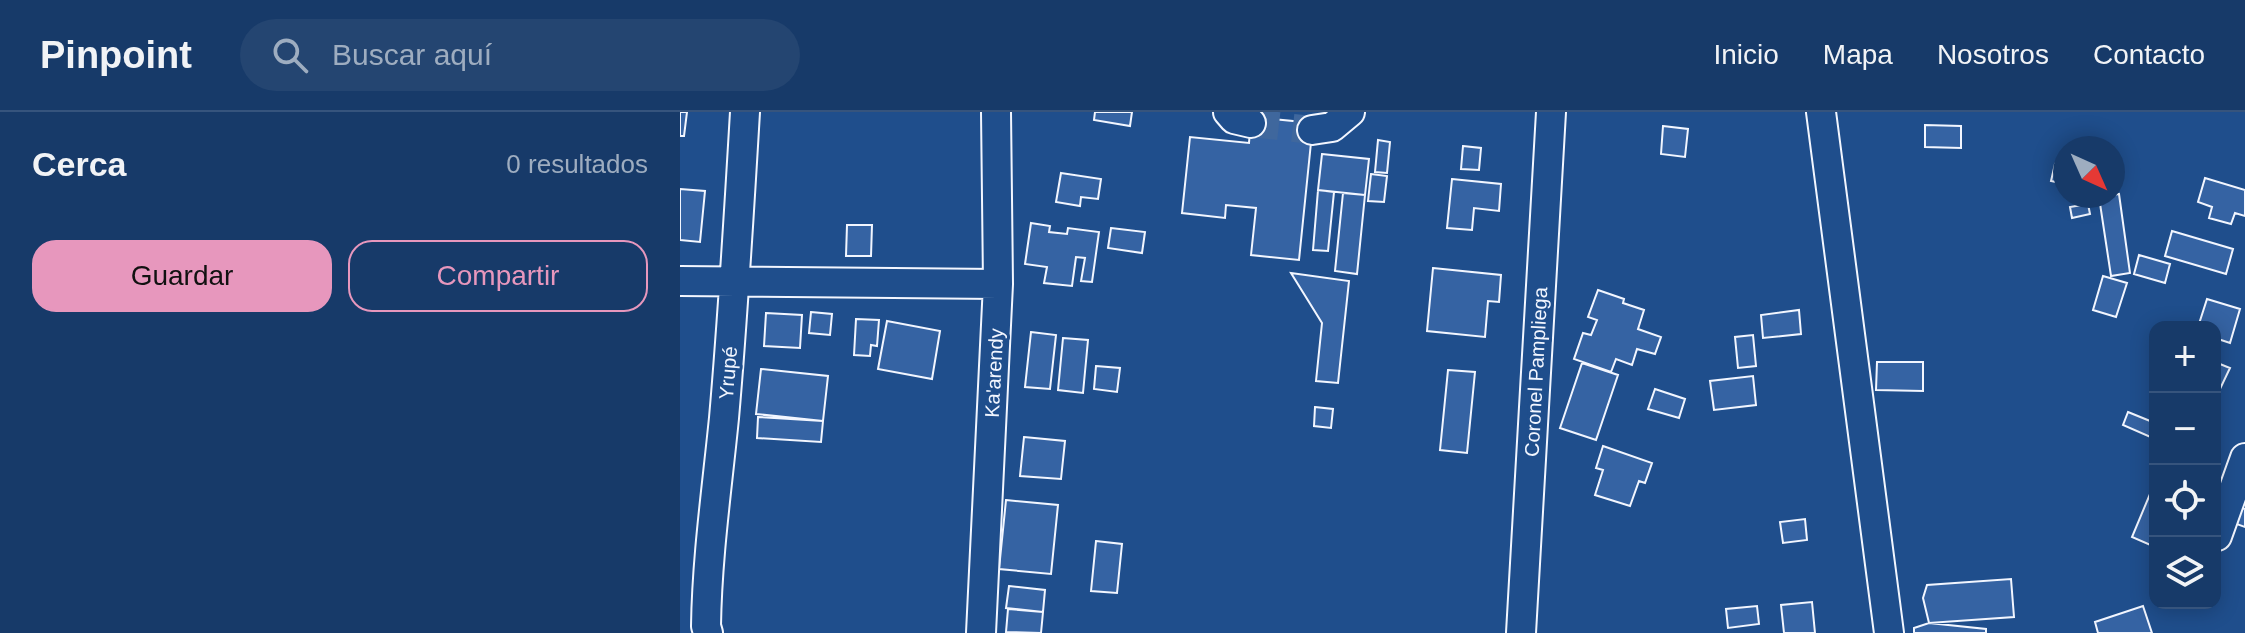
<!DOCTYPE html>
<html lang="es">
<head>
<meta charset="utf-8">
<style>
  body { margin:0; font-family:Arial,sans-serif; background:#244571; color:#f1f3f6 }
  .controls { position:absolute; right:24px; bottom:24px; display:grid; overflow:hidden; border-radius:16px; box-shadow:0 4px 20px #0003 }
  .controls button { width:72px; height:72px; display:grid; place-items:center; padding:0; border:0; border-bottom:2px solid #36547d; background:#173a69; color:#f1f3f6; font:40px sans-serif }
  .compass { position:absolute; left:1373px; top:24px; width:72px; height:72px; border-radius:50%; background:#173a69; box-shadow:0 4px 20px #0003; rotate:135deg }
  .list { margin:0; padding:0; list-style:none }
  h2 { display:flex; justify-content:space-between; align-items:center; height:104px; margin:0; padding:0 32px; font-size:34px }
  h2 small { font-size:26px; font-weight:400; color:#9eadc0 }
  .actions { display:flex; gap:16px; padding:24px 32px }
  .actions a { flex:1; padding:18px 0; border:2px solid #e797bd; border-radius:24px; text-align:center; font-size:28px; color:#e797bd }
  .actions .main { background:#e797bd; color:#111 }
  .icon { flex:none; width:44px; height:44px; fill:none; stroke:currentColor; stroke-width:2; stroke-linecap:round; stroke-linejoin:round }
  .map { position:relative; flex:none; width:1565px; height:521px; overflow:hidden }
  header { display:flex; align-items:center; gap:48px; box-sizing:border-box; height:112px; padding:0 40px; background:#173a69; border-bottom:2px solid #36547d }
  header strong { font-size:38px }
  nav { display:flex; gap:44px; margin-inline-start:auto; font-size:28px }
  .search { width:560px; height:72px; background:#244571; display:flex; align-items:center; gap:20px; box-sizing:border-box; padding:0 28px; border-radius:44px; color:#9eadc0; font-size:30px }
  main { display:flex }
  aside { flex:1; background:#173a69 }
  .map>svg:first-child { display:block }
  .building { fill:#3563a3; stroke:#f2f6ff; stroke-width:2 }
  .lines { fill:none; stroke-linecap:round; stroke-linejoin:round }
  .minor-tunnel { stroke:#3f679d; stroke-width:28; stroke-dasharray:28 14; stroke-linecap:butt }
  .minor-casing { stroke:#f2f6ff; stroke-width:32 }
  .minor { stroke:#1f4e8c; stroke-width:28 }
  .labels { text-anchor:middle; stroke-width:6; stroke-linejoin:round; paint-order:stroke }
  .street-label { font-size:20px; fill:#f2f6ff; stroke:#1f4e8c }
</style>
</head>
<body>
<header>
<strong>Pinpoint</strong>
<div class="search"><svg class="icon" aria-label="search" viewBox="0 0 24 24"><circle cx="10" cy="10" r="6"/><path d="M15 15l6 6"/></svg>Buscar aquí</div>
<nav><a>Inicio</a><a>Mapa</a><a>Nosotros</a><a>Contacto</a></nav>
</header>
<main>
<aside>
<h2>Cerca<small>0 resultados</small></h2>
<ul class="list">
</ul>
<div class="actions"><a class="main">Guardar</a><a>Compartir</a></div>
</aside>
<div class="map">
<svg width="1565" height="521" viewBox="0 0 1565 521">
  <rect width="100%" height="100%" fill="#1f4e8c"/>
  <path class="building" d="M0 0H7L4 24H0Z
    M415 0H452L450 14 414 8Z
    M571 5 633 11 619 148 571 143 576 96 546 93 545 106 502 101 510 25 569 31Z
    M1245 13 1281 14V36L1245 35Z
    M983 14 1008 17 1005 45 981 42Z
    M698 28 710 30 707 61 695 60Z
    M783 34 801 36 799 58 781 57Z
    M642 42 689 47 685 83 638 78Z
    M1375 52 1385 54V72L1371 69Z
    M381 61 421 67 418 87 401 85 400 94 376 90Z
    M691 62 707 64 704 90 688 89Z
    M1525 66 1565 78V104L1555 101 1551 112 1529 106 1532 95 1518 90Z
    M772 67 821 72 819 99 794 96 792 118 767 116Z
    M0 77 25 79 20 130 0 128Z
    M638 78 654 80 648 139 633 138Z
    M663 81 685 83 677 162 655 159Z
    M1439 82 1450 161 1431 164 1419 85Z
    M1408 92 1410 102 1392 106 1390 95Z
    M351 111 370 114 369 120 387 122 388 116 419 120 412 170 401 169 405 146 396 145 392 174 364 171 367 155 345 152Z
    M167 113H192L191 144H166Z
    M431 116 465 120 462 141 428 136Z
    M1492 119 1553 137 1546 162 1485 144Z
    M1459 143 1490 152 1485 171 1454 162Z
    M753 156 821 163 819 190 808 189 805 225 747 219Z
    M611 161 669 169 658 271 636 269 642 211Z
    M1423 164 1447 171 1436 205 1413 198Z
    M918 178 944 187 943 191 964 198 958 217 981 225 975 242 957 237 952 253 936 247 931 260 894 247 903 221 911 223 917 208 908 205Z
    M1527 187 1560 197 1550 231 1535 226V215H1518Z
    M1119 198 1121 222 1083 226 1081 203Z
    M131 200 152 202 150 223 129 221Z
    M86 201 122 203 120 236 84 234Z
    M176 207 199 208 197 234 191 233 190 244 174 243Z
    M207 209 260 219 252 267 198 257Z
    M351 220 376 223 370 277 345 275Z
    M1073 223 1076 254 1058 256 1055 225Z
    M383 226 408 228 403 281 378 278Z
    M1197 250H1243V279L1196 278Z
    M1535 250 1550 256 1540 277 1535 275Z
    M902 251 938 263 916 328 880 316Z
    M416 254 440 256 437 280 414 277Z
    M81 257 148 264 143 309 76 302Z
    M768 258 795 260 787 341 760 338Z
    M1073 264 1076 293 1034 298 1030 269Z
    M975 277 1005 287 999 306 968 297Z
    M635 295 653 297 651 316 634 314Z
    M1448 300 1475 311V327L1443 313Z
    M78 305 143 309 141 330 77 326Z
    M344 325 385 329 381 367 340 364Z
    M923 334 972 351 965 371 959 369 950 394 915 383 923 358 916 356Z
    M1470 382 1475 384V435L1452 425Z
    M326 388 378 393 371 462 319 457Z
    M1557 394 1565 397V415L1551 410Z
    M1125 407 1127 428 1103 431 1100 410Z
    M416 429 442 432 437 481 411 479Z
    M1331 467 1334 505 1249 511 1243 486 1247 473Z
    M329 474 365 478 363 500 326 496Z
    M1132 490 1135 521H1104L1101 493Z
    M1077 494 1079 512 1048 516 1046 497Z
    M1463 494 1472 521H1418L1415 510Z
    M328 497 363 500 361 521 326 520Z
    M1249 511 1306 517V521H1234V516Z"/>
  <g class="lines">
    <path class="minor-tunnel" d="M571 11 632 18"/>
    <g class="minor-casing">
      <path id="minor" d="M548 0 554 7 571 11
        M1141 0 1209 521
        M632 18 652 15 670 0
        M0 169 318 172
        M1537 424 1565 346
        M28 521 26 514C27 445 37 376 44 306 53 204 59 102 65 0
        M301 521 318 172 316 0
        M841 521 871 0"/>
    </g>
    <use href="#minor" class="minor"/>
  </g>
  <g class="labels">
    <g class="street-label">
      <text transform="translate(856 260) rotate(-87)" y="7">Coronel Pampliega</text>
      <text transform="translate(48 261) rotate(-85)" y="7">Yrupé</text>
      <text transform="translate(314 261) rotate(-87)" y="7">Ka'arendy</text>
    </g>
  </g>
</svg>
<div class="controls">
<button>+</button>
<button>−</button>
<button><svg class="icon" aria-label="locate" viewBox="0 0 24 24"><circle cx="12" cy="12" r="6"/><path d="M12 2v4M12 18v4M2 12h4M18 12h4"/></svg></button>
<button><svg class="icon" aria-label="layers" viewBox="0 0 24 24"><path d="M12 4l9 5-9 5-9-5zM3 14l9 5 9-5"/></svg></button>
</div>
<svg class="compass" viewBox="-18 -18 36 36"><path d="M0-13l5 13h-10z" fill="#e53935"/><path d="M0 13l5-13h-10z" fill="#9eadc0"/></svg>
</div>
</main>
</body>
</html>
